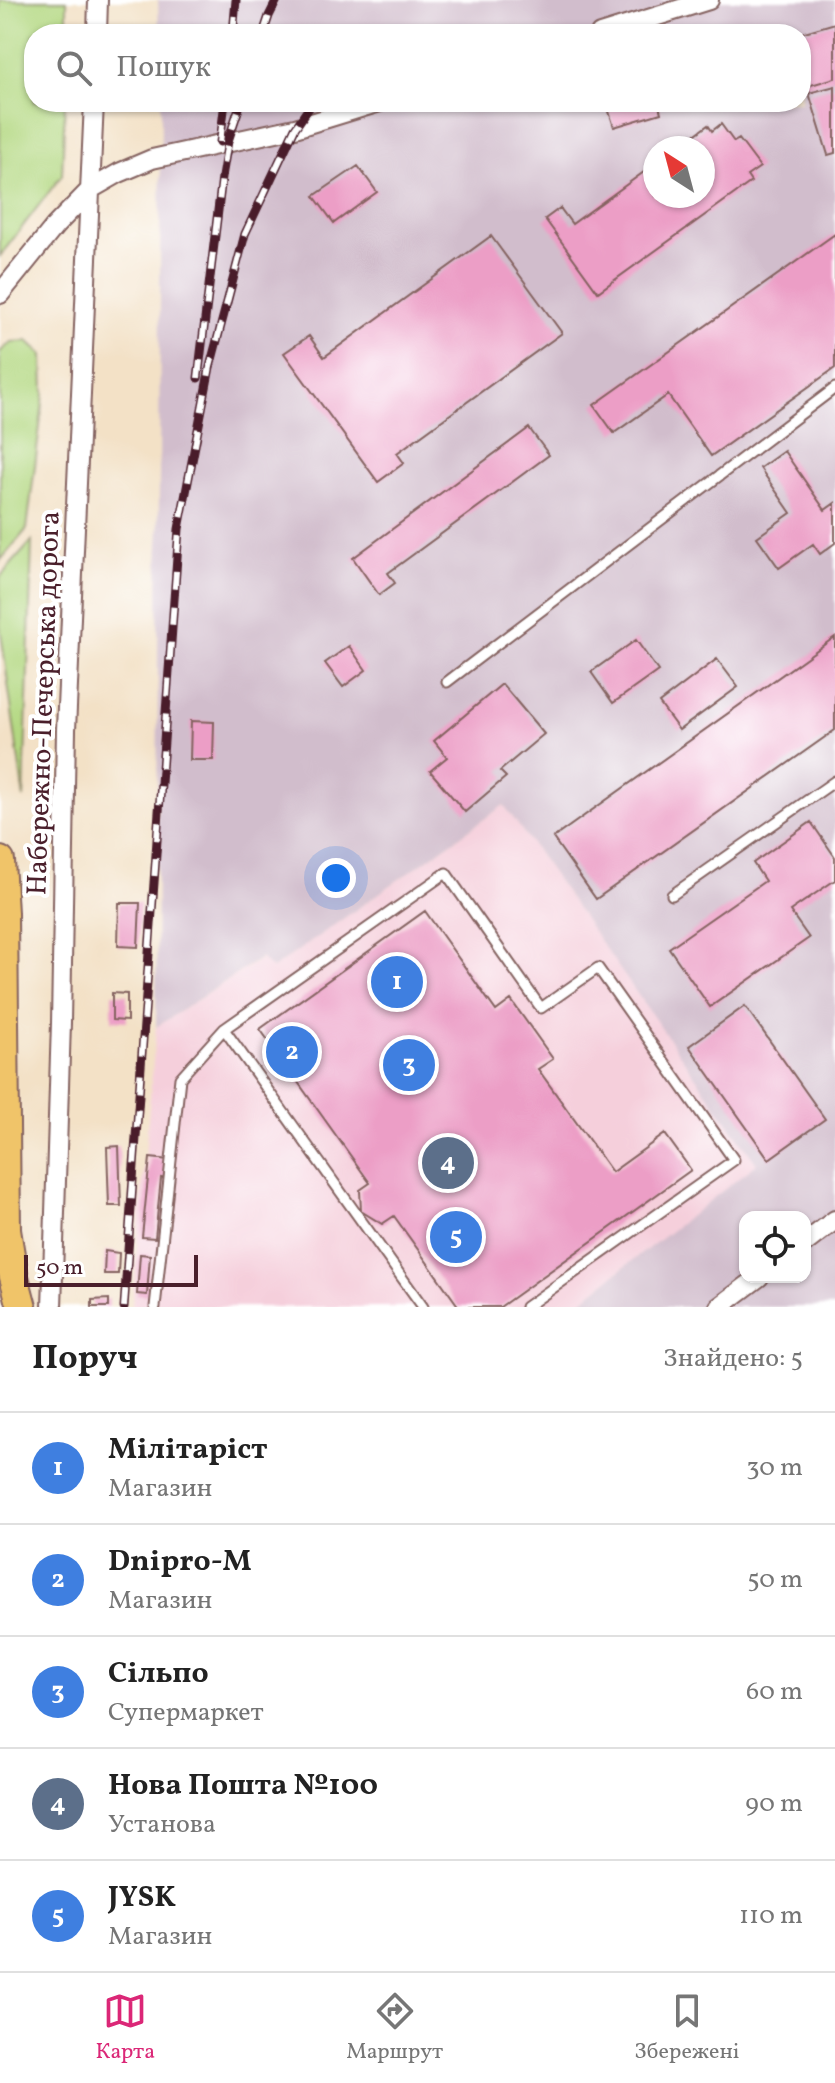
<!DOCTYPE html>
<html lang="uk">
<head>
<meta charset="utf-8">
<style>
  body { margin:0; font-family:Vollkorn,serif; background:#f2f2f2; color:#222 }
  .controls { position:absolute; right:24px; bottom:24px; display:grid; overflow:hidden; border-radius:16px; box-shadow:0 2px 6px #0004 }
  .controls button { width:72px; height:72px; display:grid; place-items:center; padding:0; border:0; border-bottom:2px solid #e0e0e0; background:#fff; color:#222; font:40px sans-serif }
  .compass { position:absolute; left:643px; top:136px; width:72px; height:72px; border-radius:50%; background:#fff; box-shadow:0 2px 6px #0004; rotate:324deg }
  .scale { position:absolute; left:24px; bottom:20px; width:174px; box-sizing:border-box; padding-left:8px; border:4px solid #4a1f2b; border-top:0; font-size:22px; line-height:28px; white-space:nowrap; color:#4a1f2b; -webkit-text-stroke:6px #fff; paint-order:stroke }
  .you { position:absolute; left:336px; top:878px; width:28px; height:28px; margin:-20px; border:6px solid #fff; border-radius:50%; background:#1a73e8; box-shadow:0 0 0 12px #1a73e833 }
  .badge { display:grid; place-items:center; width:52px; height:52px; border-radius:50%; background:#db2777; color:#fff; font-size:26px; font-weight:700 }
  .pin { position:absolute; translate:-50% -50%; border:4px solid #fff; box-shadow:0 2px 8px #0006 }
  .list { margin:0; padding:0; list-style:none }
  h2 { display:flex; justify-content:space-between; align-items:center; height:104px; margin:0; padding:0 32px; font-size:34px }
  h2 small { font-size:26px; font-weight:400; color:#767676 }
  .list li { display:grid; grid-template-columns:52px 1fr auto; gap:24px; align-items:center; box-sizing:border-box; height:112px; padding:0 32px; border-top:2px solid #e0e0e0 }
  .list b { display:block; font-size:30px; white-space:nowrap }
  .list p { margin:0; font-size:26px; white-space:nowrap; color:#767676 }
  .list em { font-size:26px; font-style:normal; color:#767676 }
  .icon { flex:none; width:44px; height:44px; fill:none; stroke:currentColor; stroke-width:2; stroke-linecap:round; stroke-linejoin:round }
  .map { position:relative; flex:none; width:835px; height:1307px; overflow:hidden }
  .search { position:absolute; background:#fff; box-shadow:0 2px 6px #0004; left:24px; right:24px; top:24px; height:88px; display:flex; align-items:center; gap:20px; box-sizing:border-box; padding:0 28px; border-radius:32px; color:#767676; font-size:30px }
  .sheet { height:664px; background:#fff }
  nav { display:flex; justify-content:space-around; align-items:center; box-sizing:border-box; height:112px; border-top:2px solid #e0e0e0; background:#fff; font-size:22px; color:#767676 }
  nav a { display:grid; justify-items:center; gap:4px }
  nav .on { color:#db2777 }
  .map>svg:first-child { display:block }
  .built { fill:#f5cfdb }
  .industrial { fill:#d1bdcc; fill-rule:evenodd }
  .green { fill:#b3d881; stroke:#7e7c56; stroke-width:2 }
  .building { fill:#ec9ec6 }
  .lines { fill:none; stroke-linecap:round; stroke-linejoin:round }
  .service-casing { stroke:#856361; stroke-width:13 }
  .minor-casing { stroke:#856361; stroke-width:22 }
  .primary-casing { stroke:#856361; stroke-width:32 }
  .service { stroke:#fff; stroke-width:9 }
  .minor { stroke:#fff; stroke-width:18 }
  .primary { stroke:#f0c469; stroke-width:28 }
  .rail-casing { stroke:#4a1f2b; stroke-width:9 }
  .rail { stroke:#fff; stroke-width:6; stroke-dasharray:18; stroke-linecap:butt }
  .labels { text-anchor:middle; stroke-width:8; stroke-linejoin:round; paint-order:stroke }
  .street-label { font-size:28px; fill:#4a1f2b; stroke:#fff }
</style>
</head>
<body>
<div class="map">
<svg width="835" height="1307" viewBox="0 0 835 1307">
  <rect width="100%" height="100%" fill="#fff"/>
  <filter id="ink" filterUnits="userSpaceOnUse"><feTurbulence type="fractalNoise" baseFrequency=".0125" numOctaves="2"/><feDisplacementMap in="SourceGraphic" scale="16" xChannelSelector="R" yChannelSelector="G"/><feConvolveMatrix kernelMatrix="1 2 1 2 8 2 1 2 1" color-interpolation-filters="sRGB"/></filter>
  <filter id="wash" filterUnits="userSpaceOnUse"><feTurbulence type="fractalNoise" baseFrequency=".006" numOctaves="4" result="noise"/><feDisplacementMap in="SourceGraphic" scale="32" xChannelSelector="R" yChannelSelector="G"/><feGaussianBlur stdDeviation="1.8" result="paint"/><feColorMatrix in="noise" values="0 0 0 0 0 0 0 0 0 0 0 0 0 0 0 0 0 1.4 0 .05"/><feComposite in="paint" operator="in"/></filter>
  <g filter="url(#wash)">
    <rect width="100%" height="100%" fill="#f3e1c6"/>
    <path class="built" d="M504 805 758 1164 573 1307H132L156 1027 262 958 272 969Z"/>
    <path class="industrial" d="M158 0H835V1307H573L757 1164 504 805 272 969 261 958 156 1027 161 102H801V34H159ZM655 148H703V196H655ZM745 1217H805V1277H745Z"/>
    <path class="green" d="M0 0H67V34H34V102H65L62 175 0 256Z
      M28 341 43 355 44 394 27 529 0 561V352L11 342Z
      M32 541 24 798 0 626V577Z"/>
    <g id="blocks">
      <path class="building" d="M835 23V78L801 88V33Z
        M835 86V153L828 155 809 93Z
        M606 102H658L661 113 614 127Z
        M721 124 734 142 739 139 760 167 747 176 751 182 598 292 545 219 560 208 572 224 655 164V196H703V148H677L708 125 712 131Z
        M358 166 377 192 334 223 314 196Z
        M835 234V368L711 456 668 395 614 433 594 405Z
        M491 236 562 333 397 453 404 463 378 482 284 353 309 336 324 357Z
        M529 428 549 455 388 573 395 583 379 595 353 558Z
        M784 451 825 510 835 503V543L820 554 813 544 779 568 757 537 791 513 760 468Z
        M835 637V730L596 899 553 838Z
        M636 640 658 671 613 703 591 672Z
        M349 646 366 670 343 687 325 663Z
        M717 659 738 687 679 730 659 703Z
        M502 684 544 734 500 771 506 777 465 812 430 771 447 757 434 741Z
        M191 721 214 722 213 760H190Z
        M811 822 835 857V880L790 911 809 938 710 1007 669 948 765 881 753 863Z
        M119 903H140L138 947 118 946Z
        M425 911 496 1011 511 1000 553 1059 538 1069 612 1172 665 1134 691 1170 500 1307H459L394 1216 382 1224 361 1211 360 1190 370 1183 260 1029Z
        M112 993 127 994V1021L112 1020Z
        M745 1006 825 1119 769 1159 689 1046Z
        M119 1146 121 1206H109L107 1147Z
        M150 1158 169 1160 168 1179 161 1178 155 1238 142 1237Z
        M105 1251 119 1253 118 1274H104Z
        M140 1254 150 1255 147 1295 137 1294Z
        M109 1299V1307H92V1300Z"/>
    </g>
  </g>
  <g filter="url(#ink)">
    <use href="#blocks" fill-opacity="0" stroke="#856361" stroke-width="2"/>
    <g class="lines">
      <g class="service-casing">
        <path id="service" d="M447 682 835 388
          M672 895 835 781
          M224 1029 423 1307
          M155 1307 180 1078 224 1029 446 873 541 1008 598 968 734 1160 526 1307"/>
      </g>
      <g class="minor-casing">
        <path id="minor" d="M97 34 98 0
          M600 34 709 0
          M0 294 55 226 91 189 119 173 152 159 295 128 380 102
          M805 1243 835 1220
          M52 1307 61 1023 66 730 94 102
          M719 1307 759 1277"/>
      </g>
      <g class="primary-casing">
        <path id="primary" d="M0 861 3 913 6 1230 13 1273 22 1307"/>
      </g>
      <use href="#service" class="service"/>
      <use href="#minor" class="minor"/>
      <use href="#primary" class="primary"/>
      <g class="rail-casing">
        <path id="rail" d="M233 34 236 0
          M263 34 269 16 277 0
          M220 142 225 102
          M198 378 222 177 228 141 241 102
          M124 1307 179 529 210 367 245 234 295 128 313 102"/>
      </g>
      <use href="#rail" class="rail"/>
    </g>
  </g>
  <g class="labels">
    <g class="street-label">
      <text transform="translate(42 703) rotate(-88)" y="10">Набережно-Печерська дорога</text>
    </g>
  </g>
</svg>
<div class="controls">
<button><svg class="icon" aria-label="locate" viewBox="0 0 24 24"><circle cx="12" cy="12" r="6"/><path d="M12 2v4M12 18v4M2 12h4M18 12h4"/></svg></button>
</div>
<svg class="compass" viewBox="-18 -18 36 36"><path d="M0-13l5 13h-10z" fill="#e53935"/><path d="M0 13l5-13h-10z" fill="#767676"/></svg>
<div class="scale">50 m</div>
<div class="you"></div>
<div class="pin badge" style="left:397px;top:982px;background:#3f7fe0">1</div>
<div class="pin badge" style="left:292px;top:1052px;background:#3f7fe0">2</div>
<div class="pin badge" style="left:409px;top:1065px;background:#3f7fe0">3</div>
<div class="pin badge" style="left:448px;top:1163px;background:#5c6f8a">4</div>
<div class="pin badge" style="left:456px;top:1237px;background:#3f7fe0">5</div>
<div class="search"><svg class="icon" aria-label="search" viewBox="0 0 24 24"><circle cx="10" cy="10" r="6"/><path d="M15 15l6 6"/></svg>Пошук</div>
</div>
<section class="sheet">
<h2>Поруч<small>Знайдено: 5</small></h2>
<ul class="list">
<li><span class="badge" style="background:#3f7fe0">1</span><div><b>Мілітаріст</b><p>Магазин</p></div><em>30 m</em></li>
<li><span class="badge" style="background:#3f7fe0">2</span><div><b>Dnipro-M</b><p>Магазин</p></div><em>50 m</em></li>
<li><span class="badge" style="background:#3f7fe0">3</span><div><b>Сільпо</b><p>Супермаркет</p></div><em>60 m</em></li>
<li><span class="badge" style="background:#5c6f8a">4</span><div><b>Нова Пошта №100</b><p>Установа</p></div><em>90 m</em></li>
<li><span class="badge" style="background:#3f7fe0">5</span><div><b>JYSK</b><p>Магазин</p></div><em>110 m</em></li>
</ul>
</section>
<nav>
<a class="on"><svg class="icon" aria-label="map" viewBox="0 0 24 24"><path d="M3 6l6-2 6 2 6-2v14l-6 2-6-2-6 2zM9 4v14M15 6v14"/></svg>Карта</a>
<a><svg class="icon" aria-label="directions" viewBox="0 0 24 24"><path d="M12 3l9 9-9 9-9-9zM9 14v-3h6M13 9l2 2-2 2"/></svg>Маршрут</a>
<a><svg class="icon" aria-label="saved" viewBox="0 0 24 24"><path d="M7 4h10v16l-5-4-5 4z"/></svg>Збережені</a>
</nav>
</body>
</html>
